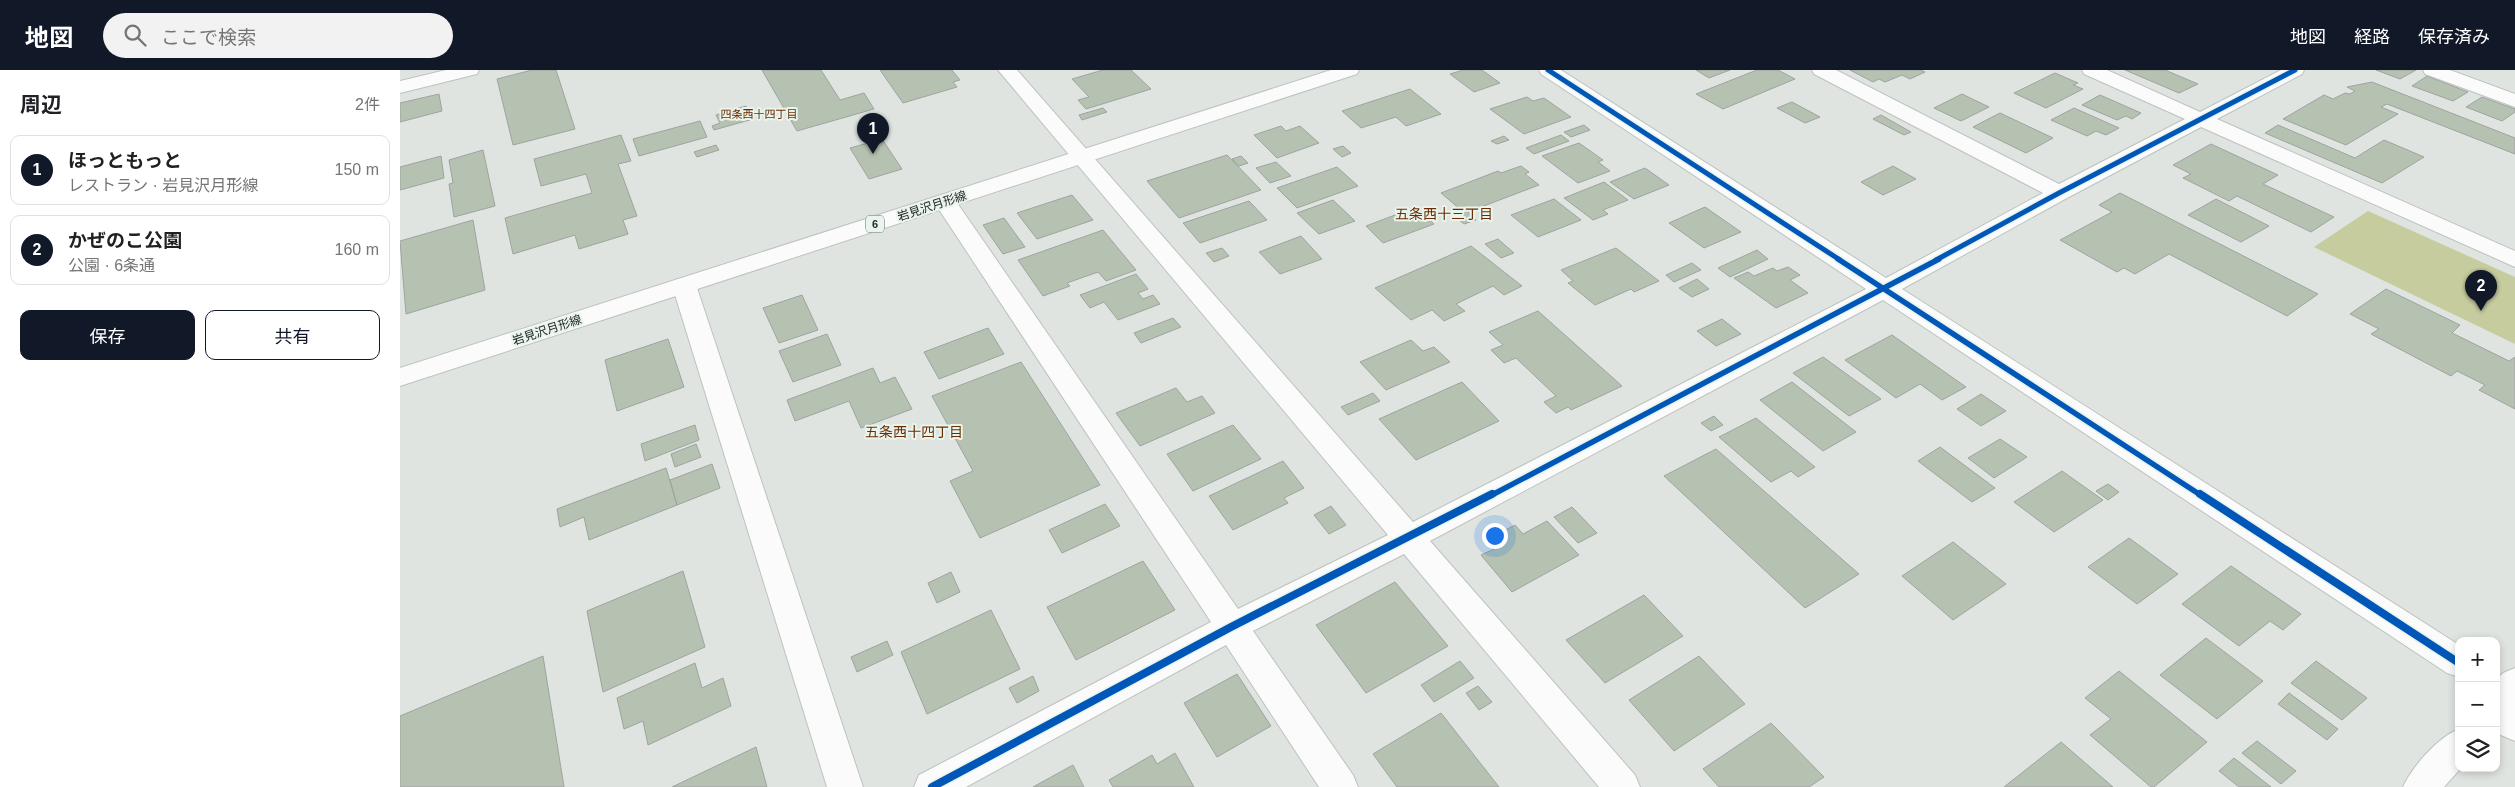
<!DOCTYPE html>
<html lang="ja">
<head>
<meta charset="utf-8">
<style>
  body { margin:0; font-family:Helvetica,"Noto Sans JP",sans-serif; background:#f2f2f2; color:#202124 }
  .controls { position:absolute; right:15px; bottom:15px; display:grid; overflow:hidden; border-radius:10px; box-shadow:0 2px 8px #0003 }
  .controls button { width:45px; height:45px; display:grid; place-items:center; padding:0; border:0; border-bottom:1px solid #e0e0e0; background:#fff; color:#202124; font:25px sans-serif }
  .you { position:absolute; left:1094px; top:465px; width:18px; height:18px; margin:-12px; border:4px solid #fff; border-radius:50%; background:#1a73e8; box-shadow:0 0 0 8px #1a73e833 }
  .badge { display:grid; place-items:center; width:32px; height:32px; border-radius:50%; background:#111827; color:#fff; font-size:16px; font-weight:700 }
  .pin { position:absolute; translate:-50% -41px; filter:drop-shadow(0 1px 2px #0008) }
  .pin::after { content:''; position:absolute; top:26px; width:18px; height:15px; background:inherit; clip-path:polygon(0 0,100% 0,50% 100%) }
  .list { margin:0; padding:0; list-style:none }
  h2 { display:flex; justify-content:space-between; align-items:center; height:65px; margin:0; padding:0 20px; font-size:21px }
  h2 small { font-size:16px; font-weight:400; color:#757577 }
  .list li { display:grid; grid-template-columns:32px 1fr auto; gap:15px; align-items:center; box-sizing:border-box; height:70px; margin:0 10px 10px; padding:0 10px; border:1px solid #e0e0e0; border-radius:10px }
  .list b { display:block; font-size:19px; white-space:nowrap }
  .list p { margin:0; font-size:16px; white-space:nowrap; color:#757577 }
  .list em { font-size:16px; font-style:normal; color:#757577 }
  .actions { display:flex; gap:10px; padding:15px 20px }
  .actions a { flex:1; padding:11px 0; border:1px solid #111827; border-radius:10px; text-align:center; font-size:18px; color:#111827 }
  .actions .main { background:#111827; color:#fff }
  .icon { flex:none; width:28px; height:28px; fill:none; stroke:currentColor; stroke-width:2; stroke-linecap:round; stroke-linejoin:round }
  .map { position:relative; flex:none; width:2115px; height:717px; overflow:hidden }
  header { display:flex; align-items:center; gap:30px; box-sizing:border-box; height:70px; padding:0 25px; background:#111827; color:#fff }
  header strong { font-size:24px }
  nav { display:flex; gap:28px; margin-inline-start:auto; font-size:18px }
  .search { width:350px; height:45px; background:#f2f2f2; display:flex; align-items:center; gap:12px; box-sizing:border-box; padding:0 18px; border-radius:28px; color:#757577; font-size:19px }
  main { display:flex }
  aside { flex:1; background:#fff }
  .map>svg:first-child { display:block }
  .green { fill:#c6cc9e }
  .building { fill:#b6c2b1; stroke:#9fa3a0 }
  .lines { fill:none; stroke-linecap:round; stroke-linejoin:round }
  .minor-casing { stroke:#bdc2bf; stroke-width:2 }
  .major-casing { stroke:#bdc2bf; stroke-width:2 }
  .minor { fill:#fafbfa; fill-rule:evenodd }
  .major { fill:#fafbfa; fill-rule:evenodd }
  .cycleway-far2-casing { stroke:#e9f4ed; stroke-width:8 }
  .cycleway-far1-casing { stroke:#e9f4ed; stroke-width:9 }
  .cycleway-casing { stroke:#e9f4ed; stroke-width:11 }
  .cycleway-far2 { stroke:#0057b8; stroke-width:5 }
  .cycleway-far1 { stroke:#0057b8; stroke-width:5.5 }
  .cycleway { stroke:#0057b8; stroke-width:8 }
  .labels { text-anchor:middle; stroke-width:4; stroke-linejoin:round; paint-order:stroke }
  .far-neighbourhood-label { font-size:11px; fill:#6a2d04; stroke:#e9f4ed }
  .shield { fill:#e9f4ed; stroke:#606762; stroke-width:1 }
  .shield-label { font-size:11px; font-weight:bold; fill:#262a27 }
  .street-label { font-size:12px; fill:#262a27; stroke:#e9f4ed }
  .neighbourhood-label { font-size:14px; fill:#6a2d04; stroke:#e9f4ed }
</style>
</head>
<body>
<header>
<strong>地図</strong>
<div class="search"><svg class="icon" aria-label="search" viewBox="0 0 24 24"><circle cx="10" cy="10" r="6"/><path d="M15 15l6 6"/></svg>ここで検索</div>
<nav><a>地図</a><a>経路</a><a>保存済み</a></nav>
</header>
<main>
<aside>
<h2>周辺<small>2件</small></h2>
<ul class="list">
<li><span class="badge">1</span><div><b>ほっともっと</b><p>レストラン · 岩見沢月形線</p></div><em>150 m</em></li>
<li><span class="badge">2</span><div><b>かぜのこ公園</b><p>公園 · 6条通</p></div><em>160 m</em></li>
</ul>
<div class="actions"><a class="main">保存</a><a>共有</a></div>
</aside>
<div class="map">
<svg width="2115" height="717" viewBox="0 0 2115 717">
  <rect width="100%" height="100%" fill="#dfe4e1"/>
  <path class="green" d="M1968 141 2115 207V274L1914 177Z"/>
  <path class="building" d="M132 0H156L175 59 113 75 97 9Z
    M362 0H421L440 30 464 23 474 39 397 61Z
    M480 0H552L560 10 553 12 557 17 503 33Z
    M703 0H731L751 19 686 39 678 30 689 27 672 9Z
    M1063 0H1082L1100 13 1074 22 1050 4Z
    M1296 0H1330L1309 8Z
    M1357 0H1378L1395 9 1323 39 1296 24Z
    M1450 0H1521L1525 2 1510 9 1502 5 1485 12 1479 9 1473 12Z
    M1725 0H1765L1798 14 1779 23Z
    M1976 0H2016L2000 9Z
    M1655 3 1678 13 1673 15 1683 19 1646 38 1614 23Z
    M2027 6 2068 22 2053 31 2012 16Z
    M1972 12 2115 68V84L1987 34 1981 37 1998 44 1946 75 1883 49 1924 25 1933 29 1945 23 1950 24 1955 21 1947 17Z
    M1010 19 1041 44 1006 56 996 47 961 58 942 41Z
    M39 24 42 41 0 52V33Z
    M1562 24 1589 37 1561 51 1534 38Z
    M1700 25 1741 43 1732 49 1726 46 1717 50 1682 35Z
    M1127 27 1133 31 1144 28 1171 47 1124 64 1090 39Z
    M2082 27 2115 39V42L2102 51 2066 37Z
    M1392 32 1420 47 1405 53 1377 38Z
    M346 36 353 49 314 60 312 56 320 53 316 45Z
    M703 38 707 42 682 50 679 45Z
    M1674 38 1719 58 1706 65 1696 61 1687 66 1651 50Z
    M1600 43 1653 68 1626 83 1573 57Z
    M1481 45 1511 62 1504 65 1473 49Z
    M300 51 307 67 239 86 233 69Z
    M1184 55 1190 60 1171 67 1164 62Z
    M1878 55 1955 88 1984 70 2024 87 1982 113 1865 63Z
    M881 56 886 61 900 56 919 73 877 88 854 65Z
    M221 65 231 91 218 94 237 146 223 150 228 164 179 179 175 165 113 184 105 148 192 123 186 104 141 116 134 89Z
    M1161 65 1169 71 1134 84 1126 78Z
    M1104 66 1109 70 1097 74 1091 71Z
    M482 69 502 99 469 109 450 78Z
    M1179 73 1203 90 1198 92 1210 101 1178 113 1142 86Z
    M1811 74 1878 105 1863 114 1934 147 1911 162 1837 126 1829 131 1783 108 1791 104 1773 95Z
    M316 75 319 80 297 87 294 82Z
    M943 76 951 83 942 87 933 79Z
    M83 80 95 136 54 147 49 114 53 113 49 90Z
    M827 85 861 120 779 148 747 111Z
    M41 86 44 108 0 120V97Z
    M841 86 848 93 839 96 832 89Z
    M876 92 891 106 870 113 856 98Z
    M1121 96 1129 102 1125 104 1139 115 1068 142 1076 150 1064 154 1052 144 1061 140 1041 123 1098 101 1101 103Z
    M1493 96 1516 109 1483 125 1461 112Z
    M937 97 958 116 897 138 877 118Z
    M1245 98 1269 115 1234 129 1210 112Z
    M1204 112 1228 130 1203 140 1208 144 1193 150 1164 128Z
    M1720 123 1918 224 1887 246 1769 184 1735 204 1724 198 1717 202 1660 170 1712 142 1699 135Z
    M672 125 693 150 637 169 617 143Z
    M1154 129 1181 150 1138 167 1111 145Z
    M1816 129 1869 156 1841 172 1788 145Z
    M933 130 955 151 919 164 897 143Z
    M849 131 867 150 800 173 783 153Z
    M1016 137 1034 154 983 173 966 156Z
    M1305 137 1341 162 1304 178 1269 153Z
    M604 148 625 177 603 184 583 155Z
    M73 150 85 220 6 244 0 171Z
    M703 160 736 200 706 211 698 202 667 213 670 216 643 226 618 190Z
    M901 166 922 189 880 204 859 182Z
    M1098 169 1114 183 1101 188 1085 174Z
    M1071 176 1122 216 1104 225 1093 216 1056 234 1065 241 1044 251 1032 240 1011 250 975 218Z
    M822 178 829 186 814 192 806 183Z
    M1216 178 1259 211 1234 222 1231 219 1195 235 1168 213 1173 211 1161 200Z
    M1357 180 1368 189 1330 207 1318 198Z
    M1292 193 1301 200 1274 212 1266 205Z
    M1388 197 1400 205 1390 210 1408 223 1376 238 1334 208 1348 202 1354 206 1373 198 1377 201Z
    M736 204 748 219 738 223 743 229 753 225 760 234 718 250 704 232 690 238 680 225Z
    M1297 209 1309 219 1292 227 1279 218Z
    M1986 219 2060 255 2052 263 2109 291 2115 287V339L2079 320 2085 315 2057 301 2051 306 1971 264 1979 259 1950 244Z
    M402 225 418 260 379 273 363 238Z
    M1138 241 1222 316 1171 340 1168 337 1156 343 1144 332 1156 326 1116 288 1104 293 1091 280 1103 275 1089 262Z
    M773 248 781 257 741 273 734 263Z
    M1322 249 1341 264 1316 276 1297 261Z
    M588 258 604 284 539 309 524 282Z
    M427 264 441 295 393 312 379 281Z
    M1492 265 1566 317 1542 330 1520 314 1496 328 1445 290Z
    M268 269 284 317 217 341 205 290Z
    M1011 270 1023 281 1034 277 1050 292 986 320 960 292Z
    M1423 287 1481 329 1449 346 1393 303Z
    M621 292 700 415 580 468 550 411 573 401 532 326Z
    M473 298 480 313 495 307 512 339 461 358 449 331 395 351 387 330Z
    M1062 312 1099 351 1016 390 979 349Z
    M1392 312 1456 362 1423 381 1360 330Z
    M776 318 787 332 802 326 815 343 740 376 716 343Z
    M973 323 980 331 948 345 941 337Z
    M1581 324 1606 341 1581 356 1557 339Z
    M1314 346 1323 355 1311 361 1301 353Z
    M1356 348 1415 397 1398 407 1391 401 1371 412 1319 367Z
    M295 355 299 370 245 391 241 374Z
    M833 355 861 389 793 421 767 384Z
    M1600 369 1627 387 1594 408 1568 388Z
    M296 374 301 387 275 397 271 384Z
    M1540 377 1595 418 1572 432 1518 391Z
    M1316 379 1459 504 1405 538 1264 406Z
    M883 391 904 418 884 428 888 433 833 460 809 426Z
    M312 394 320 418 277 435 270 410Z
    M266 398 277 435 189 470 184 447 160 457 157 439Z
    M1662 401 1703 430 1654 462 1614 432Z
    M1708 414 1719 422 1708 430 1696 421Z
    M705 434 720 456 662 483 649 460Z
    M931 436 946 455 929 464 914 445Z
    M1172 437 1197 463 1178 473 1154 447Z
    M1147 451 1179 485 1112 522 1081 485 1094 479 1086 470 1115 455 1123 464Z
    M1729 468 1778 504 1737 534 1688 497Z
    M1553 472 1606 514 1553 550 1502 506Z
    M743 491 775 540 676 590 647 537Z
    M1831 496 1901 544 1883 560 1870 551 1839 576 1782 534Z
    M283 501 305 577 203 622 187 541Z
    M551 502 560 522 537 533 528 513Z
    M995 512 1048 576 966 623 916 555Z
    M1244 525 1283 566 1205 613 1166 570Z
    M591 540 620 599 527 644 501 582Z
    M1806 568 1863 611 1817 649 1760 605Z
    M487 571 493 585 457 602 451 587Z
    M143 586 164 717H0V646Z
    M1299 586 1345 634 1274 681 1229 630Z
    M1060 591 1074 608 1034 632 1021 615Z
    M1916 591 1967 628 1942 650 1891 613Z
    M295 593 302 618 323 608 331 636 248 675 243 651 224 659 217 628Z
    M1719 601 1807 672 1754 717H1751L1690 665 1711 649 1685 628Z
    M837 604 871 656 817 687 784 633Z
    M633 606 639 621 617 633 609 618Z
    M1078 616 1092 632 1079 640 1066 623Z
    M1889 623 1938 659 1927 670 1878 634Z
    M1041 643 1099 717H997L973 684Z
    M1371 653 1424 707 1409 717H1319L1303 699Z
    M1857 671 1896 701 1881 714 1842 683Z
    M1661 672 1713 717H1604Z
    M356 677 367 717H272Z
    M775 683 794 717H713L709 710 752 685 757 694Z
    M1834 688 1871 717H1839L1819 701Z
    M673 695 684 717H633Z"/>
  <g class="lines">
    <g class="minor-casing">
      <path id="minor" d="M46 0H79L77 4 0 23V11Z
        M598 0H617L1013 452 1466 219 1141 4 1139 0H1161L1486 208 1643 123 1414 4 1412 0H1436L1659 114 1785 49 1684 4 1682 0H1707L1800 42 1881 0H1904L1902 4 1817 49 2115 181V197L1801 57 1667 128 1502 219 2059 575V607L2047 603 1483 230 1030 471 1235 705 1240 717H1199L1004 484 853 561 953 705 958 717H919L826 575 566 717H514L519 705 811 552 534 132 537 127 545 125 553 127 838 539 988 465Z
        M2023 0H2050L2115 24V37L2025 4Z
        M284 208 293 210 296 215 463 717H427L272 215 275 210Z
        M2115 598V671L2096 663V610L2103 603Z
        M2059 659V698H2061L2044 717H2003C2012 697 2038 667 2059 659Z"/>
    </g>
    <g class="major-casing">
      <path id="major" d="M931 0H959L957 4 0 316V298Z"/>
    </g>
    <use href="#minor" class="minor"/>
    <use href="#major" class="major"/>
    <g class="cycleway-far2-casing">
      <path id="cycleway-far2" d="M1148 0 1440 190
        M1536 190 1659 123 1895 0"/>
    </g>
    <g class="cycleway-far1-casing">
      <path id="cycleway-far1" d="M1438 189 1802 426
        M1090 426 1539 189"/>
    </g>
    <g class="cycleway-casing">
      <path id="cycleway" d="M1800 424 2059 593
        M532 717 831 557 1092 424"/>
    </g>
    <use href="#cycleway-far2" class="cycleway-far2"/>
    <use href="#cycleway-far1" class="cycleway-far1"/>
    <use href="#cycleway" class="cycleway"/>
  </g>
  <g class="labels">
    <g class="far-neighbourhood-label">
      <text x="359" y="48">四条西十四丁目</text>
    </g>
    <rect class="shield" x="466" y="145.5" width="18" height="17" rx="4"/>
    <g class="shield-label">
      <text x="475" y="158">6</text>
    </g>
    <g class="street-label">
      <text transform="translate(532 136) rotate(-18)" y="4">岩見沢月形線</text>
      <text transform="translate(147 260) rotate(-18)" y="4">岩見沢月形線</text>
    </g>
    <g class="neighbourhood-label">
      <text x="1044" y="149">五条西十三丁目</text>
      <text x="514" y="367">五条西十四丁目</text>
    </g>
  </g>
</svg>
<div class="controls">
<button>+</button>
<button>−</button>
<button><svg class="icon" aria-label="layers" viewBox="0 0 24 24"><path d="M12 4l9 5-9 5-9-5zM3 14l9 5 9-5"/></svg></button>
</div>
<div class="you"></div>
<div class="pin badge" style="left:473px;top:84px">1</div>
<div class="pin badge" style="left:2081px;top:241px">2</div>
</div>
</main>
</body>
</html>
